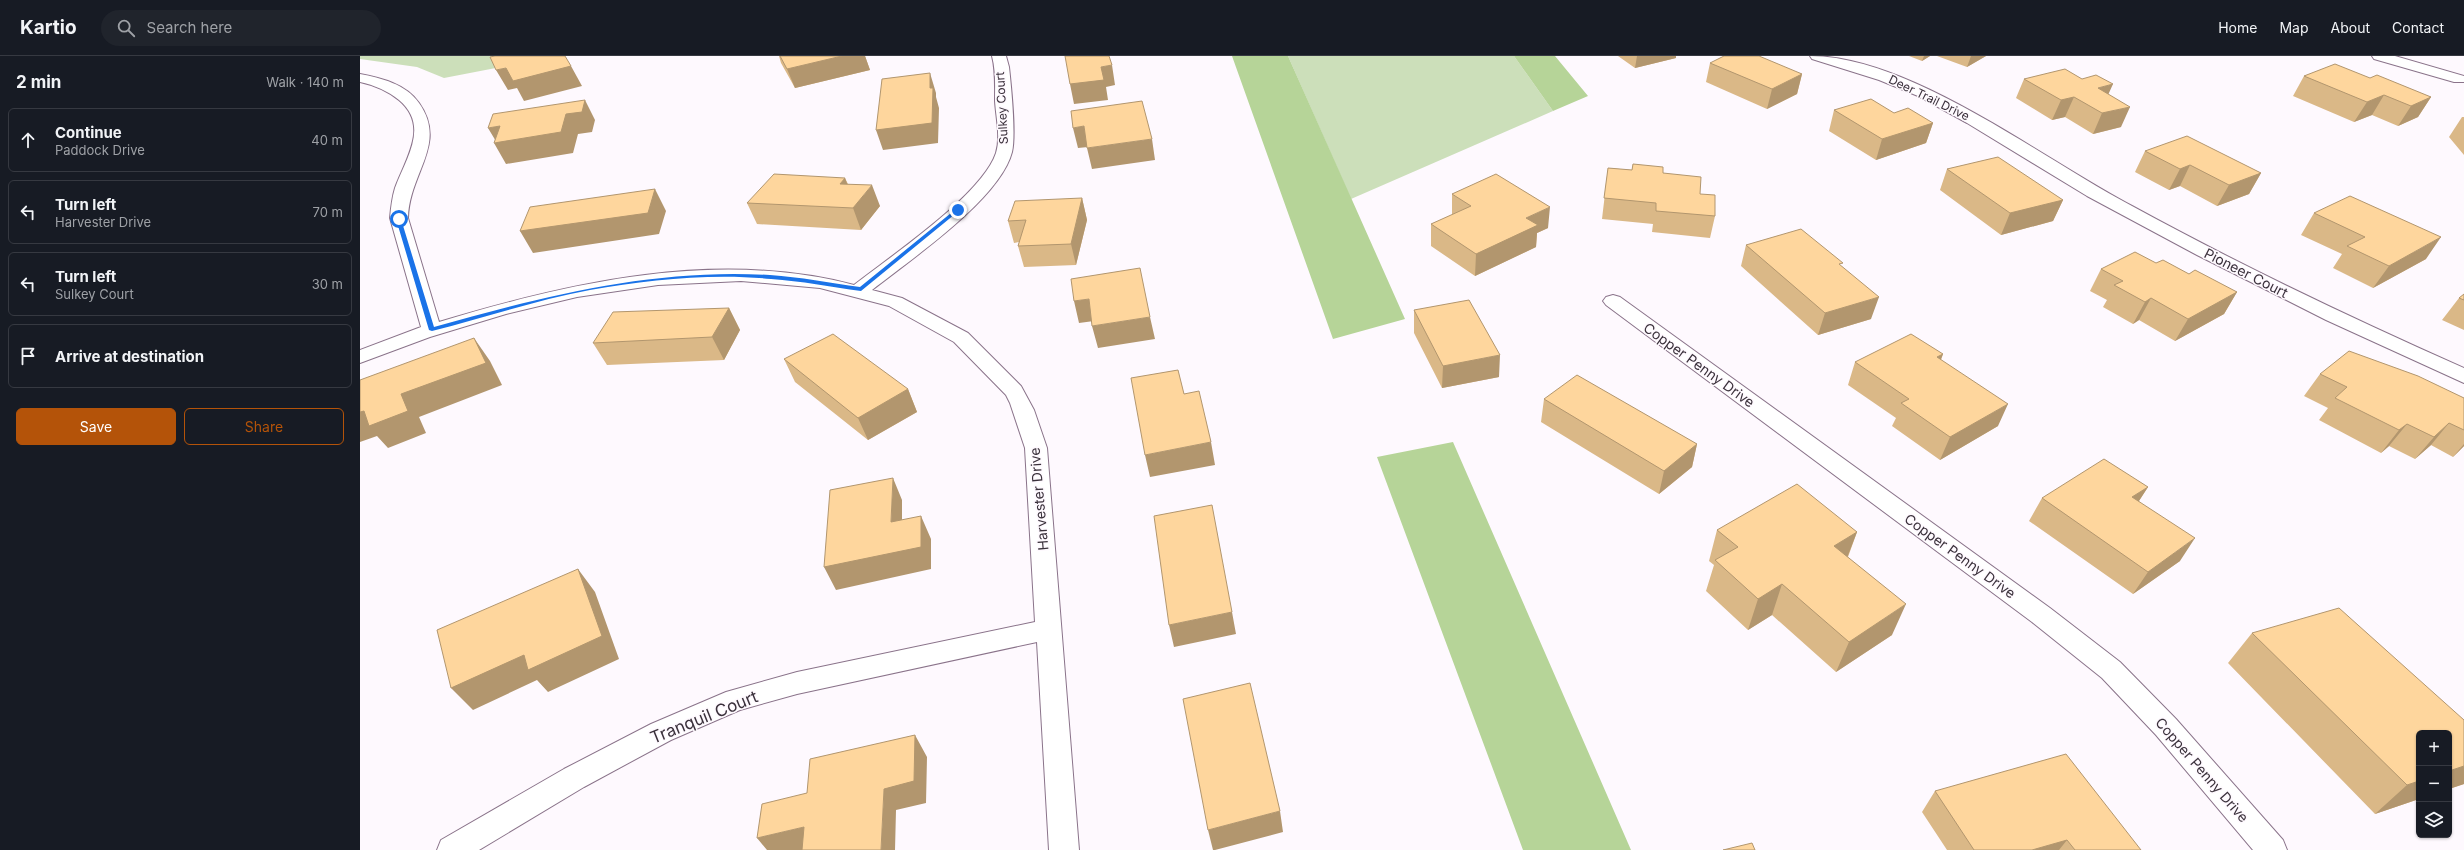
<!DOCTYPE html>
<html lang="en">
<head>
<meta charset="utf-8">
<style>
  body { margin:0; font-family:Inter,sans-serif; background:#20242c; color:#f1f3f6 }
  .controls { position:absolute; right:12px; bottom:12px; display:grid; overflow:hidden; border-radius:6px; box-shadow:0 1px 3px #0004 }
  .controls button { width:36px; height:36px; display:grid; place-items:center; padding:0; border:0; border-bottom:1px solid #363941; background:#171b24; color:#f1f3f6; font:20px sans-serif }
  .stop { position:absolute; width:12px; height:12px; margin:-9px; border:3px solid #1a73e8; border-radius:50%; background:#fff }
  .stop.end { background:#1a73e8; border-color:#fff; box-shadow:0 1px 4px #0008 }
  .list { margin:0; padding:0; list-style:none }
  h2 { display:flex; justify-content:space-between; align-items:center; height:52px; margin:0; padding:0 16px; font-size:17px }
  h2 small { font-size:13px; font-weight:400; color:#9ea1a6 }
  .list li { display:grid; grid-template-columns:26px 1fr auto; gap:12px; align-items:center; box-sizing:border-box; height:64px; margin:0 8px 8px; padding:0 8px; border:1px solid #363941; border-radius:6px }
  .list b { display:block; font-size:15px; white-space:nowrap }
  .list p { margin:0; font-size:13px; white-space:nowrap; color:#9ea1a6 }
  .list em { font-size:13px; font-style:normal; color:#9ea1a6 }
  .actions { display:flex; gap:8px; padding:12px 16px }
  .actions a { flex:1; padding:9px 0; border:1px solid #b45309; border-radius:6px; text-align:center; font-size:14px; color:#b45309 }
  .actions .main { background:#b45309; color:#fff }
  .icon { flex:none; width:22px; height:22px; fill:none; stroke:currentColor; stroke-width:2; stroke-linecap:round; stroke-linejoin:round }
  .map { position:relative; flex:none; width:2104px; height:794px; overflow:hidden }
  header { display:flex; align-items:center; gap:24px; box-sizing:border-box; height:56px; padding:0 20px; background:#171b24; border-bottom:1px solid #363941 }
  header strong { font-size:19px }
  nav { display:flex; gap:22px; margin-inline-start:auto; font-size:14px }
  .search { width:280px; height:36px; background:#20242c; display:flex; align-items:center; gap:10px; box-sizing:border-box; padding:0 14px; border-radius:22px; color:#9ea1a6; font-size:15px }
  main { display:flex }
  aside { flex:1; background:#171b24 }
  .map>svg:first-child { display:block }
  .green { fill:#ccdfba }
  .forest { fill:#b6d498 }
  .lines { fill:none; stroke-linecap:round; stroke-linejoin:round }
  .minor-casing { stroke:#8a738a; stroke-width:2 }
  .minor { fill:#fff; fill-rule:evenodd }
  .wall { fill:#dab887 }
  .shaded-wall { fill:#b2966e }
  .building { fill:#fed69d; stroke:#b2966e }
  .route { fill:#1a73e8 }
  .labels { text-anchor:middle; stroke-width:3; stroke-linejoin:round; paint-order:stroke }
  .far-street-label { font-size:12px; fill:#3a313b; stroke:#fef9fe }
  .street-label { font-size:14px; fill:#3a313b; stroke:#fef9fe }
  .near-street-label { font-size:17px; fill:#3a313b; stroke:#fef9fe }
</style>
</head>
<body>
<header>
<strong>Kartio</strong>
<div class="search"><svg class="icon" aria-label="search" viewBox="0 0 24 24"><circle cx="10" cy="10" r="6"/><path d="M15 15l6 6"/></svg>Search here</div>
<nav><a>Home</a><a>Map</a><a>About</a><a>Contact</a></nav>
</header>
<main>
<aside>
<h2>2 min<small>Walk · 140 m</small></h2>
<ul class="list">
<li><svg class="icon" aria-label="ahead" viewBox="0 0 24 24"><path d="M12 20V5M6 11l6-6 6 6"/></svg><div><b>Continue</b><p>Paddock Drive</p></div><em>40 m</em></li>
<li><svg class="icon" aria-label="left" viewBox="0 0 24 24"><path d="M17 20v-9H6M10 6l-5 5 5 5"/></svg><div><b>Turn left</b><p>Harvester Drive</p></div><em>70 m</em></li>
<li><svg class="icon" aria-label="left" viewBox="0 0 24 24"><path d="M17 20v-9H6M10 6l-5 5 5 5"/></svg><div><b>Turn left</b><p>Sulkey Court</p></div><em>30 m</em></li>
<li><svg class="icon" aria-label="arrive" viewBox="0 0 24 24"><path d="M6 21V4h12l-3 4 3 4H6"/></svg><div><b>Arrive at destination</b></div></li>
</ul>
<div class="actions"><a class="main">Save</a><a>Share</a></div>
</aside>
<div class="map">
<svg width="2104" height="794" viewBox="0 0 2104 794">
  <rect width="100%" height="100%" fill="#fef9fe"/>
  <path class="green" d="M0 0H197L84 22 57 11 0 3Z
    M928 0H1154L1193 55 991 143Z"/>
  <path class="forest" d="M872 0H928L1045 263 973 283Z
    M1154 0H1195L1228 40 1193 55Z
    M1093 386 1271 794H1163L1017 401Z"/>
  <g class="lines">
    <g class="minor-casing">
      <path id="minor" d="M632 0H646L649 11C651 29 656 79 652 96 640 143 550 204 512 234L542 242 608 277 661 330 674 354 687 392 719 794H689L677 586 437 638 380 654 311 684 224 731 119 794H77L81 784 204 713 291 668 366 636 437 616 675 566 665 392 650 347 646 339 594 286 529 250 460 232 381 225 298 229 217 241 146 258 70 281 0 307V294L61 271 30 162C31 151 32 142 35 132 46 102 70 70 39 44 28 35 14 29 0 26V18C21 22 46 28 59 47 88 88 49 117 48 162L79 266C211 226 358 193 494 229 531 200 622 139 636 97 641 81 636 62 635 45 635 30 636 15 632 0Z
        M1450 0C1551 0 1682 103 1772 150 1880 209 1991 262 2104 312V327L1966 264 1837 199 1727 140 1607 67 1558 40 1519 24 1452 3Z
        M2012 0H2035L2104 20V26H2094L2014 3Z
        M1253 239 1260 241 1690 552 1760 606 1816 663 1923 784 1927 794H1893L1796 679 1742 622 1672 566 1246 249 1243 245 1246 241Z"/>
    </g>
    <use href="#minor" class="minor"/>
  </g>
  <path class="wall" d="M419 0H505L510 14 435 32 421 7Z
    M1258 0H1316V2L1275 12Z
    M1549 0H1570L1562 5Z
    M1577 0H1626L1607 11Z
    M1350 7 1442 18 1437 38 1407 53 1346 26Z
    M1944 20 2010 22 2071 41 2058 61 2038 70 2012 59 1994 66 1933 40Z
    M1664 23 1748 38 1761 71 1733 78 1705 61 1692 64 1656 42Z
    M1474 54 1534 57 1573 67 1566 87 1516 104 1469 75Z
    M2102 61H2104V99L2089 81Z
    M1785 95 1901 117 1889 138 1857 150 1820 130 1809 134 1775 116Z
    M1273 108 1303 117 1340 138 1355 160 1350 182 1292 176 1293 168 1242 163 1248 112 1272 114Z
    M1587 113 1703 144 1693 165 1641 179 1580 134Z
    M485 122 488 128 520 150 501 174 397 168 387 147Z
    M1092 138 1188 172 1177 177 1176 191 1115 220 1071 190V168L1092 159Z
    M722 142 727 164 716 209 664 211 658 190 659 186 654 187 648 165Z
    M1954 157 2066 203 2013 232 1973 212 1982 198 1941 179Z
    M1386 189 1482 211 1511 263 1458 279 1381 210Z
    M1796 207 1829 218 1877 236 1864 258 1815 285 1779 264 1773 268 1743 251 1747 244 1730 235 1741 213Z
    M2104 238V274L2082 264 2099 242Z
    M369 252 380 274 364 304 247 309 233 287Z
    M1054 254 1139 321 1082 332 1054 277Z
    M1583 298 1581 304 1638 370 1580 404 1532 370 1536 362 1488 329 1495 306Z
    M424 303 548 333 557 356 508 384 435 326Z
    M1960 318 2104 342V390L2093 401 2071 389 2055 403 2029 390 2021 397 1959 364 1968 352 1944 340Z
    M1184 343 1337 388 1332 411 1299 438 1181 366Z
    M1788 431 1779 445 1820 505 1773 538 1669 465 1682 442Z
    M1357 474 1497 476 1488 501 1532 579 1476 616 1412 559 1388 574 1346 535 1354 509 1349 505Z
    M1892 577 2104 664V728L2089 733V677H2059V743L2015 758 1868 607Z
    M1575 735 1781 794H1587L1562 756Z"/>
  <path class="shaded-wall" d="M482 0H505L510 14 435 32 427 13Z
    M1277 0H1316V2L1275 12Z
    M1564 0H1570L1562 5Z
    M1611 0H1626L1607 11Z
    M752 9 755 29 746 31 748 44 714 48 710 28 741 11Z
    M211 10 222 30 164 45 157 32 148 34 136 14 146 12Z
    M570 17 576 37V41L579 52 578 87 523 94 516 74 570 32Z
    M1442 18 1437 38 1407 53 1412 33Z
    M1753 28 1744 48 1738 32Z
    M2024 39 2012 59 1994 66 2007 46Z
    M1714 41 1705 61 1692 64 1701 44Z
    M2071 41 2058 61 2038 70 2051 50Z
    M225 44 235 64 232 76 218 78 213 97 146 108 134 87H137L128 72 206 58Z
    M1770 51 1761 71 1733 78 1742 57Z
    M1573 67 1566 87 1516 104 1522 83Z
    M724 70 728 91 718 92 713 72Z
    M792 83 795 104 732 113 727 92Z
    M1830 109 1820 130 1809 134 1820 113Z
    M1901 117 1889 138 1857 150 1869 129Z
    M485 122 493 143 480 128Z
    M512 129 520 150 501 174 493 152Z
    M295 133 306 155 299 178 173 197 160 175Z
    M722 142 727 164 716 209 711 188Z
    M1703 144 1693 165 1641 179 1650 157Z
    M1190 151 1188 172 1177 177 1176 191 1115 220 1116 198 1166 162Z
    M2081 181 2066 203 2013 232 2029 210Z
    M1877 236 1864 258 1815 285 1828 263Z
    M1519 241 1511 263 1458 279 1465 257Z
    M1791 242 1779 264 1773 268 1785 246Z
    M729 243 734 265 719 267 714 245Z
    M369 252 380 274 364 304 352 281Z
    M790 261 795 283 738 292 732 270Z
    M114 282 130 305 142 329 59 361 66 377 28 392 17 380 0 386V356L41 338Z
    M1583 298 1574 320 1577 301Z
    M1140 299 1139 321 1082 332 1083 310Z
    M548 333 557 356 508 384 498 362Z
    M1648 348 1638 370 1580 404 1590 381Z
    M2089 367 2071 389 2055 403 2074 381Z
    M2047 368 2029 390 2021 397 2039 374Z
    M851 386 855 409 790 421 785 399Z
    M1337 388 1332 411 1299 438 1304 415Z
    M2104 388V390L2093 401Z
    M533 422 542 444V489L531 466Z
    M1788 431 1773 454 1772 441Z
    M561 460 571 483V513L476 534 464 511Z
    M1497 476 1485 507 1474 490Z
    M1835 482 1820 505 1773 538 1788 516Z
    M218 513 235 536 259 603 188 636 177 624 113 654 91 632Z
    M1422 528 1412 559 1388 574 1398 543Z
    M1546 548 1532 579 1476 616 1489 586Z
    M872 556 876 578 814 591 809 569Z
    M555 679 567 701 566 747 536 754 535 794H521L524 733Z
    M2104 710V728L2089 733V715Z
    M2059 725V743L2015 758 2047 729Z
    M920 755 923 776 855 794H853L848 774Z
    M444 771 449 794H407L397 782Z
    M1707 784 1699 794H1672Z"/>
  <path class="building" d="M135 0H205L211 10 153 25 146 12 136 14 130 1Z
    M420 0H482L427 13Z
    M705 0H749L752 9 741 11 744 24 710 28Z
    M1364 0H1399L1442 18 1412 33 1350 7Z
    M1975 8 2010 22 2017 19 2071 41 2051 50 2024 39 2007 46 1944 20Z
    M1705 13 1722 23 1736 19 1753 28 1738 32 1770 51 1742 57 1714 41 1701 44 1664 23Z
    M570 17V32H573L572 67 516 74 522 23Z
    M1511 43 1534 57 1548 52 1573 67 1522 83 1474 54Z
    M225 44 222 56 206 58 201 76 134 87 140 70 128 72 133 58Z
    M782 45 792 83 727 92 724 70 713 72 711 55Z
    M1827 80 1901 117 1869 129 1830 109 1820 113 1785 95Z
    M1638 101 1703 144 1650 157 1587 113Z
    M1273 108 1303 111V117L1341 121 1340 138 1355 139V160L1296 155V147L1244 142 1248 112 1272 114Z
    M414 118 485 122 480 128 512 129 493 152 387 147Z
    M1136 118 1190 151 1166 162 1178 169 1116 198 1071 168 1111 150 1092 138Z
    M295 133 288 157 160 175 170 151Z
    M1990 140 2081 181 2029 210 1987 190 2005 181 1954 157Z
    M722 142 711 188 658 190 666 164 648 165 655 145Z
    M1441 173 1483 207 1479 208 1519 241 1465 257 1386 189Z
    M1775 196 1796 207 1803 204 1829 218 1835 214 1877 236 1828 263 1791 242 1785 246 1754 229 1763 225 1741 213Z
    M780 212 790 261 732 270 729 243 714 245 711 223Z
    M2104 238V244L2099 242Z
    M1109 244 1140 299 1083 310 1054 254Z
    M369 252 352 281 233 287 253 256Z
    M473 278 548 333 498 362 424 303Z
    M1551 278 1583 298 1577 301 1648 348 1590 381 1541 347 1549 343 1495 306Z
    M114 282 126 307 41 338 48 355 9 370 4 355 0 356V324Z
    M1989 295 2058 320 2104 342V374L2089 367 2074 381 2047 368 2039 374 1975 342 1987 331 1960 318Z
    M818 314 824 338 839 335 851 386 785 399 771 322Z
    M1217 319 1337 388 1304 415 1184 343Z
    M1744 403 1788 431 1772 441 1835 482 1788 516 1682 442Z
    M533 422 531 466 561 460V491L464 511 470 434Z
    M1437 428 1497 476 1474 490 1546 548 1489 586 1422 528 1398 543 1355 504 1378 491 1357 474Z
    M852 449 872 556 809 569 794 460Z
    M218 513 242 580 168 614 164 599 91 632 77 574Z
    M1979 552 2104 664V710L2089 715V677H2059V725L2047 729 1892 577Z
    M890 627 920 755 848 774 823 643Z
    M555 679 554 725 524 733 521 794H442L444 771 397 782 402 748 447 737 450 703Z
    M1706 698 1781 794H1715L1707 784 1672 794H1614L1575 735Z
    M1392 787 1395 794H1363Z"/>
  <path class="route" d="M596 153 600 154 501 235C471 231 441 225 411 223 351 217 288 224 230 234 176 244 124 262 72 275L69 274 36 163H41L74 271C184 240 294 212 410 219 440 221 470 227 500 231Z"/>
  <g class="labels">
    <g class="far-street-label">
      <text transform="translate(1569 42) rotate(26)" y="4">Deer Trail Drive</text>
      <text transform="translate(642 52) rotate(-93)" y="4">Sulkey Court</text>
    </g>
    <g class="street-label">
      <text transform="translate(1886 217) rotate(27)" y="5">Pioneer Court</text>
      <text transform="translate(1339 309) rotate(36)" y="5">Copper Penny Drive</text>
      <text transform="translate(679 443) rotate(-95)" y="5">Harvester Drive</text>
      <text transform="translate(1600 500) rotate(36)" y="5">Copper Penny Drive</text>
      <text transform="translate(1842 714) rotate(49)" y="5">Copper Penny Drive</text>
    </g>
    <g class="near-street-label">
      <text transform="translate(344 661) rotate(-22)" y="6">Tranquil Court</text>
    </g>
  </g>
</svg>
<div class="controls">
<button>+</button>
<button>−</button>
<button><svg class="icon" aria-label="layers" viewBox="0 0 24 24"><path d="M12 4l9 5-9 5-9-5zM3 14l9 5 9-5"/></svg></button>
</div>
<div class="stop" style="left:39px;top:163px"></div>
<div class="stop end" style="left:598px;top:154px"></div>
</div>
</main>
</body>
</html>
